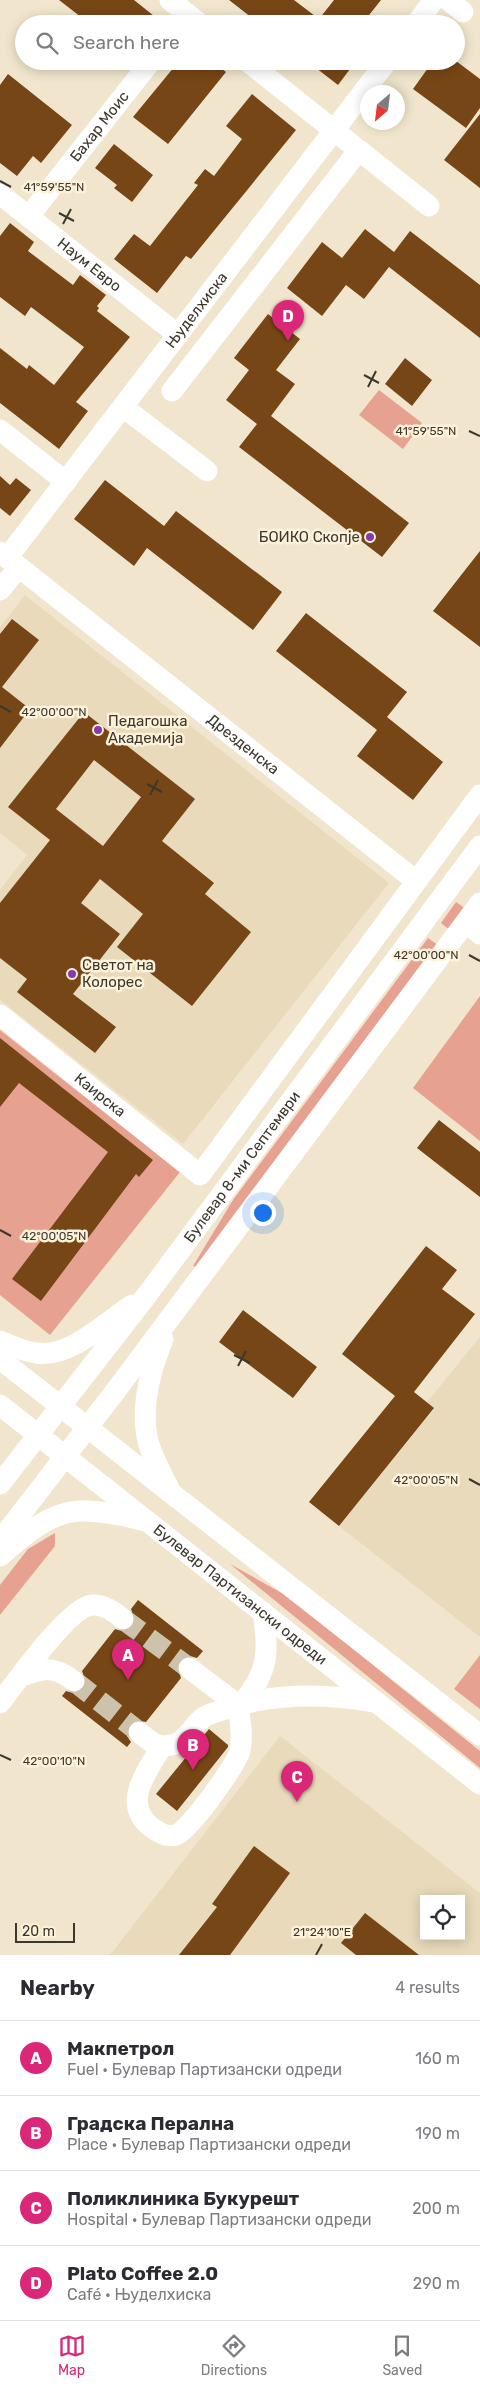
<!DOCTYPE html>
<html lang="en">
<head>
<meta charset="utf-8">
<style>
  body { margin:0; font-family:Rubik,sans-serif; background:#f7f7f7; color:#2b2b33 }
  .controls { position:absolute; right:15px; bottom:15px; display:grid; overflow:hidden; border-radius:0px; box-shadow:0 2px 12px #0003 }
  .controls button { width:45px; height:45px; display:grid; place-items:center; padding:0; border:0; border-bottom:1px solid #e1e1e2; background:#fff; color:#2b2b33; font:25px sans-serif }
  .compass { position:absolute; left:360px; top:85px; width:45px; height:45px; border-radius:50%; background:#fff; box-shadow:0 2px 12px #0003; rotate:208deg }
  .scale { position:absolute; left:15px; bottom:12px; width:60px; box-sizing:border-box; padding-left:5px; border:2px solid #3c382e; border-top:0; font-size:14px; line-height:18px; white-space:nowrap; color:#3c382e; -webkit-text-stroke:4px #fef3da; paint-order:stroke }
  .you { position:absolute; left:262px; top:1212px; width:18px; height:18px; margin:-12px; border:4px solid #fff; border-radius:50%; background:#1a73e8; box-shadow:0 0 0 8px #1a73e833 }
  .badge { display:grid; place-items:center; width:32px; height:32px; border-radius:50%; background:#db2777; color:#fff; font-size:16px; font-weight:700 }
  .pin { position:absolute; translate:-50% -41px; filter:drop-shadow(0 1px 2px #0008) }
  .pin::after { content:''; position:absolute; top:26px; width:18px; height:15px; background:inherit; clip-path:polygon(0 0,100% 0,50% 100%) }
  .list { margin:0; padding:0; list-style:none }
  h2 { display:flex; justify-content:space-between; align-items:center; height:65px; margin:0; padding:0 20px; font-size:21px }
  h2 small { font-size:16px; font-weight:400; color:#7c7c81 }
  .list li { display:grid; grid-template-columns:32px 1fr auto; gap:15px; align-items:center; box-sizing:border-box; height:75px; padding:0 20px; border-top:1px solid #e1e1e2 }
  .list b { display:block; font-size:19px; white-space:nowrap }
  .list p { margin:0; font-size:16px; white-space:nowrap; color:#7c7c81 }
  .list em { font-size:16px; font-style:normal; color:#7c7c81 }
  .icon { flex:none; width:28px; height:28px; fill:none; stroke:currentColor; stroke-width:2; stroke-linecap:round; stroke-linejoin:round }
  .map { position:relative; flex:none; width:480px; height:1955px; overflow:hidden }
  .search { position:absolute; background:#fff; box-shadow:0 2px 12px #0003; left:15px; right:15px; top:15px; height:55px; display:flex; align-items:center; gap:12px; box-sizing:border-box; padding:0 18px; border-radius:28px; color:#7c7c81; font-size:19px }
  .sheet { height:365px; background:#fff }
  nav { display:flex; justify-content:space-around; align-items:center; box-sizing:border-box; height:70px; border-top:1px solid #e1e1e2; background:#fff; font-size:14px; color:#7c7c81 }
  nav a { display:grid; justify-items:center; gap:2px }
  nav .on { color:#db2777 }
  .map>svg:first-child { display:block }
  .built { fill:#e8daba; fill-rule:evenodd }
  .green { fill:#e7a190 }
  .building { fill:#774616; fill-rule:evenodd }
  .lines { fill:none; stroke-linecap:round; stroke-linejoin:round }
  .minor-tunnel { stroke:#cdc3ad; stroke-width:21; stroke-dasharray:21 11; stroke-linecap:butt }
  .minor { stroke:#fff; stroke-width:21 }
  .ticks { fill:none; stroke:#3c382e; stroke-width:2 }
  .poi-dot { fill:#8938a8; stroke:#fef3da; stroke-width:2 }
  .labels { text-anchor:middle; stroke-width:5; stroke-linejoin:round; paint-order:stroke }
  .street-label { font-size:15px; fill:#3c382e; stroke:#fef3da }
  .poi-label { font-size:15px; fill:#3c382e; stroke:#fef3da; text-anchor:start }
  .ticks-label { font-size:12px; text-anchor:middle; fill:#3c382e; stroke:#fef3da; stroke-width:5; stroke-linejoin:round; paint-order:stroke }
</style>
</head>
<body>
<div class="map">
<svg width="480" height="1955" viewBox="0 0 480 1955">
  <rect width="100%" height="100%" fill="#f1e6cd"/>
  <path class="built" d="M25 595 389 883 183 1144 0 1000V890L27 855 0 833V627Z
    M480 1337V1637L339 1526 434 1409 427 1402Z
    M280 1736 480 1893V1955H110ZM424 1899H461V1936H424Z"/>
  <path class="green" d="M379 390 422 423 403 449 359 415Z
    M456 902 466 909 451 931 441 923Z
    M428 938 438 945 196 1267 193 1266 233 1200Z
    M480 996V1141L413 1088Z
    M0 1030 180 1172 50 1335 0 1295Z
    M55 1533V1546L0 1615V1585L28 1549Z
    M230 1564 287 1596 480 1751V1768Z
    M480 1655V1709L454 1689Z"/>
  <path class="building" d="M59 0H134L164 24H90Z
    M229 0H294L319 19 334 0H381L362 24H260Z
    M179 61H212L226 72 168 144 133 117Z
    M307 61H356L338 85Z
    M433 61H456L480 79V108L466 128 413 89Z
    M8 74 72 125 41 163 33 156 17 176 0 163V85Z
    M252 94 296 130 191 259 186 256 157 293 114 259 134 234 150 246 198 185 194 183 205 169 214 176 242 139 226 126Z
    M480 114V188L444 160Z
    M114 144 153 175 132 202 114 188 117 185 95 168Z
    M10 223 34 242 28 251 73 285 80 275 106 295 97 306 99 308 97 311 130 337 76 402 88 411 59 449 0 403V348L27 369 29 365 54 385 84 347 31 307 25 316 0 297V236Z
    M365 229 394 252 410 231 480 285V338L389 267 364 299 346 285 322 316 287 288 322 242 342 258Z
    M268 314 300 339 276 370 295 384 271 416 409 523 382 557 239 447 257 424 226 400 249 370 234 358Z
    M405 358 432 380 412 406 385 384Z
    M0 476 10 485 16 478 31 490 10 516 0 508Z
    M105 480 164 526 176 511 282 592 253 630 147 548 134 566 74 519Z
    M480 551V647L433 611Z
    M306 613 407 692 387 717 443 762 413 800 357 756 377 730 276 651Z
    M12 619 39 640 2 687 30 709 0 748V634Z
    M84 712 195 799 162 841 214 883 205 894 251 932 192 1006 117 947 143 914 100 879 81 903 120 934 73 994 116 1027 95 1053 17 992 27 979 0 958V903L50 840 8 807ZM94 760 141 797 103 846 56 809Z
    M0 1038 153 1160 139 1177 136 1174 41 1301 12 1279 108 1152 19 1083 0 1107Z
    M439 1120 480 1152V1197L417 1148Z
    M426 1246 457 1270 442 1289 475 1314 414 1392 434 1408 339 1526 309 1502 395 1396 342 1354Z
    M243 1310 317 1367 293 1398 219 1342Z
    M138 1600 203 1651 197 1658 190 1656 179 1660 177 1667 181 1678 146 1722 135 1720 129 1724 127 1736 131 1742 127 1747 62 1696 66 1691 73 1693 84 1688 86 1682 82 1671 115 1629 122 1631 133 1627 135 1620 131 1609Z
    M209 1729 228 1745V1747L177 1811 156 1794Z
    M254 1846 290 1873 230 1955H179L217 1907 212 1904Z
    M365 1913 419 1955H356L341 1943Z"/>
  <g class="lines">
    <path class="minor-tunnel" d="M123 1619 189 1668
      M74 1681 139 1732"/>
    <g class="minor">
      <path d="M170 0 200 24"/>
      <path d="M448 0 463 12"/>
      <path d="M416 24 434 0"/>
      <path d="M247 61 429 206"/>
      <path id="s1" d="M0 194 178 335"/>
      <path id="s2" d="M29 216 151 61"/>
      <path d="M172 391 359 150"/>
      <path d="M123 407 207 471"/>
      <path d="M0 430 66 482"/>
      <path id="s3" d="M0 552 416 881"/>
      <path id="s4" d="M7 558 387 61"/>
      <path d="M0 590 19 567"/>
      <path d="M466 922 480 934"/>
      <path id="s5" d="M0 1015 200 1175 480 795"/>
      <path d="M163 1339C150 1371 139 1411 149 1445 154 1460 163 1476 170 1491"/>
      <path d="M0 1341C12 1346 24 1352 37 1353 70 1358 106 1322 132 1305"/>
      <path d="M0 1359 480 1735"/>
      <path id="s6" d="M0 1405 480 1784"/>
      <path id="s7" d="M0 1484 147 1295 480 846"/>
      <path d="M0 1541 114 1393 480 903"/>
      <path d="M0 1556C22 1537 49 1512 80 1511 101 1510 126 1516 146 1521"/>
      <path d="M20 1677C43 1668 53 1665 74 1681"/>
      <path d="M0 1703C16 1682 69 1607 92 1605 104 1604 114 1612 123 1619"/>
      <path d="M242 1703C269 1673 269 1650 263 1612"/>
      <path d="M139 1732C146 1738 155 1747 165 1746 188 1744 189 1728 204 1717 208 1714 217 1712 222 1710 271 1693 323 1693 374 1702"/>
      <path d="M162 1746C147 1772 121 1803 151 1827 158 1832 167 1838 176 1835 190 1830 235 1766 240 1751 243 1736 240 1719 238 1705L189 1668"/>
    </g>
  </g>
  <path class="ticks" d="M0 181 11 187M59 213 74 221M63 224 71 209M364 375 379 383M368 387 376 371M469 431 480 436M0 706 11 712M147 784 162 792M150 795 158 780M469 955 480 961M0 1230 11 1236M234 1355 250 1363M238 1366 246 1351M469 1479 480 1485M0 1755 11 1760M316 1955 322 1944"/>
  <g class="poi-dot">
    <circle cx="370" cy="537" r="5"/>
    <circle cx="98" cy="730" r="5"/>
    <circle cx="72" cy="974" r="5"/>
  </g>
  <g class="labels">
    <g class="street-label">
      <text dy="5" stroke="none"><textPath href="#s2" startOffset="114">Бахар Моис</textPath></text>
      <text dy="5" stroke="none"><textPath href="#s1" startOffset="114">Наум Евро</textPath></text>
      <text dy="5" stroke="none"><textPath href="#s4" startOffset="312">Њуделхиска</textPath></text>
      <text dy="5" stroke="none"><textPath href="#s3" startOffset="310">Дрезденска</textPath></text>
      <text dy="5" stroke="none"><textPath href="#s5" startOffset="128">Каирска</textPath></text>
      <text dy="5" stroke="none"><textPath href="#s7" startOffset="399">Булевар 8-ми Септември</textPath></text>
      <text dy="5" stroke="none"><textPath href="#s6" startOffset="306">Булевар Партизански одреди</textPath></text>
    </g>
    <g class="poi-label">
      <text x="360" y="542" text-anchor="end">БОИКО Скопје</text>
      <text x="108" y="726">Педагошка<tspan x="108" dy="17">Академија</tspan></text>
      <text x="82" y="970">Светот на<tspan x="82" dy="17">Колорес</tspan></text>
    </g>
  </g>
  <g class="ticks-label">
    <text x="54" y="191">41°59'55"N</text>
    <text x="426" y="435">41°59'55"N</text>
    <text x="54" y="716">42°00'00"N</text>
    <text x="426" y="959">42°00'00"N</text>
    <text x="54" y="1240">42°00'05"N</text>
    <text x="426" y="1484">42°00'05"N</text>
    <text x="54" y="1765">42°00'10"N</text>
    <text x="322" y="1936">21°24'10"E</text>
  </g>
</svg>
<div class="controls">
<button><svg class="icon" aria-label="locate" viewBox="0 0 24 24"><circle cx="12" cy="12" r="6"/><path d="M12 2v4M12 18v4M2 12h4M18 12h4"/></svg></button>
</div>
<svg class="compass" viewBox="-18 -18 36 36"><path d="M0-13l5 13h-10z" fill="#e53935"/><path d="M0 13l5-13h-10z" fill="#7c7c81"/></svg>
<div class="scale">20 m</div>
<div class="you"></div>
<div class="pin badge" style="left:128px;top:1680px">A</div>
<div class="pin badge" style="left:193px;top:1770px">B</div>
<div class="pin badge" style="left:297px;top:1802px">C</div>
<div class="pin badge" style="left:288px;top:341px">D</div>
<div class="search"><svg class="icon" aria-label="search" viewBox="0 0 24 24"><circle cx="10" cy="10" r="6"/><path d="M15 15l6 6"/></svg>Search here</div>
</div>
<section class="sheet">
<h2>Nearby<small>4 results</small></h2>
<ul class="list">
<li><span class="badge">A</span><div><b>Макпетрол</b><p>Fuel · Булевар Партизански одреди</p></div><em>160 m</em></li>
<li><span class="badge">B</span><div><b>Градска Перална</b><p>Place · Булевар Партизански одреди</p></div><em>190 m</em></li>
<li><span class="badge">C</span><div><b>Поликлиника Букурешт</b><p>Hospital · Булевар Партизански одреди</p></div><em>200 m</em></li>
<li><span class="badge">D</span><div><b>Plato Coffee 2.0</b><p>Café · Њуделхиска</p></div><em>290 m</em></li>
</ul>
</section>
<nav>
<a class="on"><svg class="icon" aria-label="map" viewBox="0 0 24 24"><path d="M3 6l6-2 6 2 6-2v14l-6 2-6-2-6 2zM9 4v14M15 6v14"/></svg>Map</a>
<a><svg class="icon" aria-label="directions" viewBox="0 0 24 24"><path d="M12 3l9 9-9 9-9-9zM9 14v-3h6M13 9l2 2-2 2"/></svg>Directions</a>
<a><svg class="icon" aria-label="saved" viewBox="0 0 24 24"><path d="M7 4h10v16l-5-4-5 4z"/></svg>Saved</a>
</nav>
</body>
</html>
